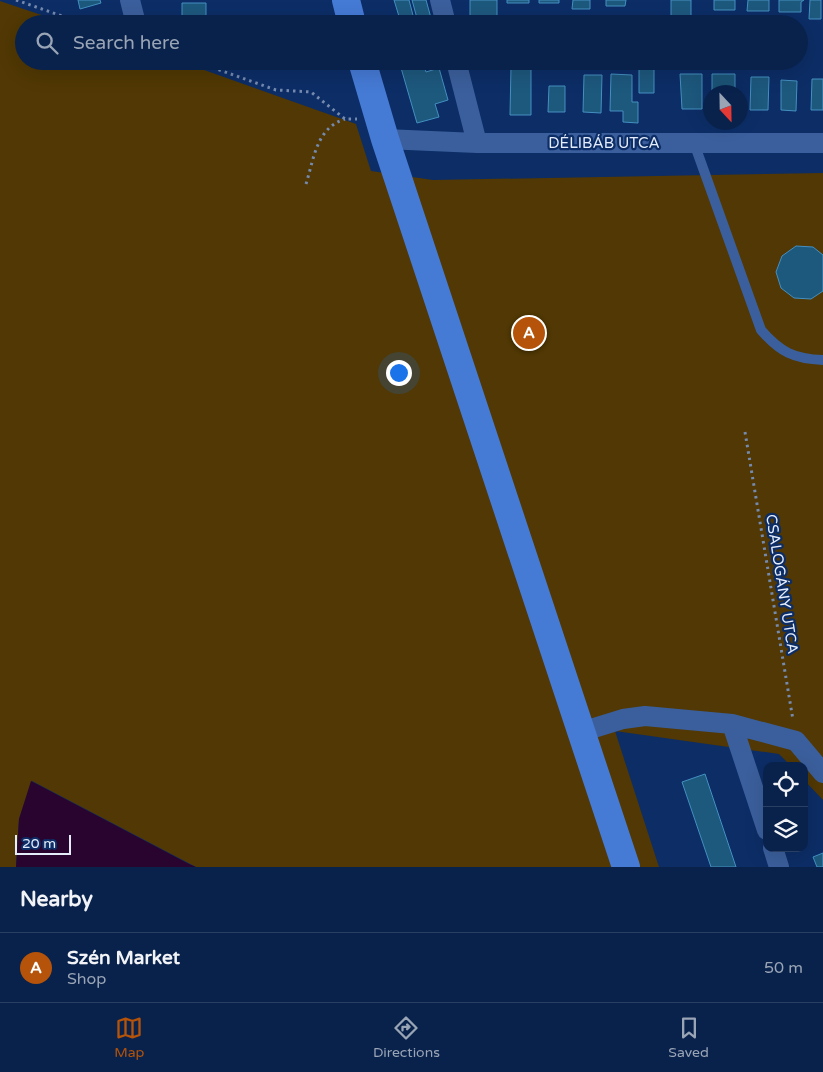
<!DOCTYPE html>
<html lang="en">
<head>
<meta charset="utf-8">
<style>
  body { margin:0; font-family:"Varela Round",sans-serif; background:#122a53; color:#f1f3f6 }
  .controls { position:absolute; right:15px; bottom:15px; display:grid; overflow:hidden; border-radius:10px; box-shadow:0 5px 20px #0002 }
  .controls button { width:45px; height:45px; display:grid; place-items:center; padding:0; border:0; border-bottom:1px solid #293f64; background:#09224c; color:#f1f3f6; font:25px sans-serif }
  .compass { position:absolute; left:703px; top:85px; width:45px; height:45px; border-radius:50%; background:#09224c; box-shadow:0 5px 20px #0002; rotate:158deg }
  .scale { position:absolute; left:15px; bottom:12px; width:56px; box-sizing:border-box; padding-left:5px; border:2px solid #e5edfb; border-top:0; font-size:14px; line-height:18px; white-space:nowrap; color:#e5edfb; -webkit-text-stroke:4px #0c2d66; paint-order:stroke }
  .you { position:absolute; left:398px; top:372px; width:18px; height:18px; margin:-12px; border:4px solid #fff; border-radius:50%; background:#1a73e8; box-shadow:0 0 0 8px #1a73e833 }
  .badge { display:grid; place-items:center; width:32px; height:32px; border-radius:50%; background:#b45309; color:#fff; font-size:16px; font-weight:700 }
  .pin { position:absolute; translate:-50% -50%; border:2px solid #fff; box-shadow:0 1px 5px #0006 }
  .list { margin:0; padding:0; list-style:none }
  h2 { display:flex; justify-content:space-between; align-items:center; height:65px; margin:0; padding:0 20px; font-size:21px }
  h2 small { font-size:16px; font-weight:400; color:#99a4b5 }
  .list li { display:grid; grid-template-columns:32px 1fr auto; gap:15px; align-items:center; box-sizing:border-box; height:70px; padding:0 20px; border-top:1px solid #293f64 }
  .list b { display:block; font-size:19px; white-space:nowrap }
  .list p { margin:0; font-size:16px; white-space:nowrap; color:#99a4b5 }
  .list em { font-size:16px; font-style:normal; color:#99a4b5 }
  .icon { flex:none; width:28px; height:28px; fill:none; stroke:currentColor; stroke-width:2; stroke-linecap:round; stroke-linejoin:round }
  .map { position:relative; flex:none; width:823px; height:867px; overflow:hidden }
  .search { position:absolute; background:#09224c; box-shadow:0 5px 20px #0002; left:15px; right:15px; top:15px; height:55px; display:flex; align-items:center; gap:12px; box-sizing:border-box; padding:0 18px; border-radius:28px; color:#99a4b5; font-size:19px }
  .sheet { height:135px; background:#09224c }
  nav { display:flex; justify-content:space-around; align-items:center; box-sizing:border-box; height:70px; border-top:1px solid #293f64; background:#09224c; font-size:14px; color:#99a4b5 }
  nav a { display:grid; justify-items:center; gap:2px }
  nav .on { color:#b45309 }
  .map>svg:first-child { display:block }
  .green { fill:#513804 }
  .water { fill:#28042f }
  .building { fill:#1d587d; stroke:#4490c2 }
  .lines { fill:none; stroke-linecap:round; stroke-linejoin:round }
  .path { stroke:#758aae; stroke-width:3; stroke-dasharray:2.5 4; stroke-linecap:butt }
  .service { stroke:#3b5f9c; stroke-width:10 }
  .minor { stroke:#3b5f9c; stroke-width:20 }
  .primary { stroke:#457ad5; stroke-width:28 }
  .labels { text-anchor:middle; stroke-width:4.5; stroke-linejoin:round; paint-order:stroke }
  .street-label { font-size:15px; fill:#e5edfb; stroke:#0c2d66 }
</style>
</head>
<body>
<div class="map">
<svg width="823" height="867" viewBox="0 0 823 867">
  <rect width="100%" height="100%" fill="#0c2d66"/>
  <path class="green" d="M0 1 68 24H24V61H179L356 124 371 171 433 180 823 173V800L804 780V766H791L779 754 615 731 659 867H196L32 781 19 819 16 867H0Z"/>
  <path class="water" d="M31 781 189 864 196 867H16L19 819Z"/>
  <path class="building" d="M78 0H100L101 3 80 9Z
    M394 0H409L414 19 401 23Z
    M412 0H426L431 18 418 22Z
    M470 0H497V18L470 17Z
    M507 0H529V3H507Z
    M539 0H559V3H539Z
    M573 0H590V9H572Z
    M606 0H626L625 6H606Z
    M671 0H691V20L688 24H677V20H671Z
    M714 0H735V10H714Z
    M748 0H769V11H747Z
    M779 0H804L801 2V12H779Z
    M810 0H821V19H809Z
    M182 3H206V24H182Z
    M164 22H181V24H163Z
    M399 61H423L426 72 439 68 448 100 435 104 439 117 417 123Z
    M511 66H531V115H510Z
    M639 67H654V93H639Z
    M611 74 632 75V102H638V123L623 122V111H610Z
    M680 74H702V109H682Z
    M712 74H735V92H712Z
    M584 75H602L601 113 583 112Z
    M751 77H769L768 110H750Z
    M812 79H823V110H811Z
    M781 80 797 81 796 111 781 110Z
    M549 86H565V112H548Z
    M796 246 813 247 823 255V291L811 299 794 298 781 288 776 272 782 256Z
    M519 330H537L536 343 519 342Z
    M705 774 736 867H711L682 782Z
    M823 853V867H817L813 857Z"/>
  <g class="lines">
    <path class="path" d="M16 0 85 24
      M194 61 276 90 311 92 345 119H357
      M306 184C314 159 316 128 345 119
      M745 432 793 720"/>
    <path class="service" d="M694 143 761 330C780 352 794 359 823 360"/>
    <path class="minor" d="M130 0 136 24
      M440 0 446 24
      M456 61 477 143
      M385 139 477 143H823
      M732 724 767 830
      M581 732 623 719 645 716 732 724 796 741 823 773
      M773 848 779 867"/>
    <path class="primary" d="M346 0 352 24
      M362 61 385 139 626 867"/>
  </g>
  <g class="labels">
    <g class="street-label">
      <text x="604" y="148">DÉLIBÁB UTCA</text>
      <text transform="translate(782 584) rotate(81)" y="5">CSALOGÁNY UTCA</text>
    </g>
  </g>
</svg>
<div class="controls">
<button><svg class="icon" aria-label="locate" viewBox="0 0 24 24"><circle cx="12" cy="12" r="6"/><path d="M12 2v4M12 18v4M2 12h4M18 12h4"/></svg></button>
<button><svg class="icon" aria-label="layers" viewBox="0 0 24 24"><path d="M12 4l9 5-9 5-9-5zM3 14l9 5 9-5"/></svg></button>
</div>
<svg class="compass" viewBox="-18 -18 36 36"><path d="M0-13l5 13h-10z" fill="#e53935"/><path d="M0 13l5-13h-10z" fill="#99a4b5"/></svg>
<div class="scale">20 m</div>
<div class="you"></div>
<div class="pin badge" style="left:529px;top:333px">A</div>
<div class="search"><svg class="icon" aria-label="search" viewBox="0 0 24 24"><circle cx="10" cy="10" r="6"/><path d="M15 15l6 6"/></svg>Search here</div>
</div>
<section class="sheet">
<h2>Nearby<small></small></h2>
<ul class="list">
<li><span class="badge">A</span><div><b>Szén Market</b><p>Shop</p></div><em>50 m</em></li>
</ul>
</section>
<nav>
<a class="on"><svg class="icon" aria-label="map" viewBox="0 0 24 24"><path d="M3 6l6-2 6 2 6-2v14l-6 2-6-2-6 2zM9 4v14M15 6v14"/></svg>Map</a>
<a><svg class="icon" aria-label="directions" viewBox="0 0 24 24"><path d="M12 3l9 9-9 9-9-9zM9 14v-3h6M13 9l2 2-2 2"/></svg>Directions</a>
<a><svg class="icon" aria-label="saved" viewBox="0 0 24 24"><path d="M7 4h10v16l-5-4-5 4z"/></svg>Saved</a>
</nav>
</body>
</html>
